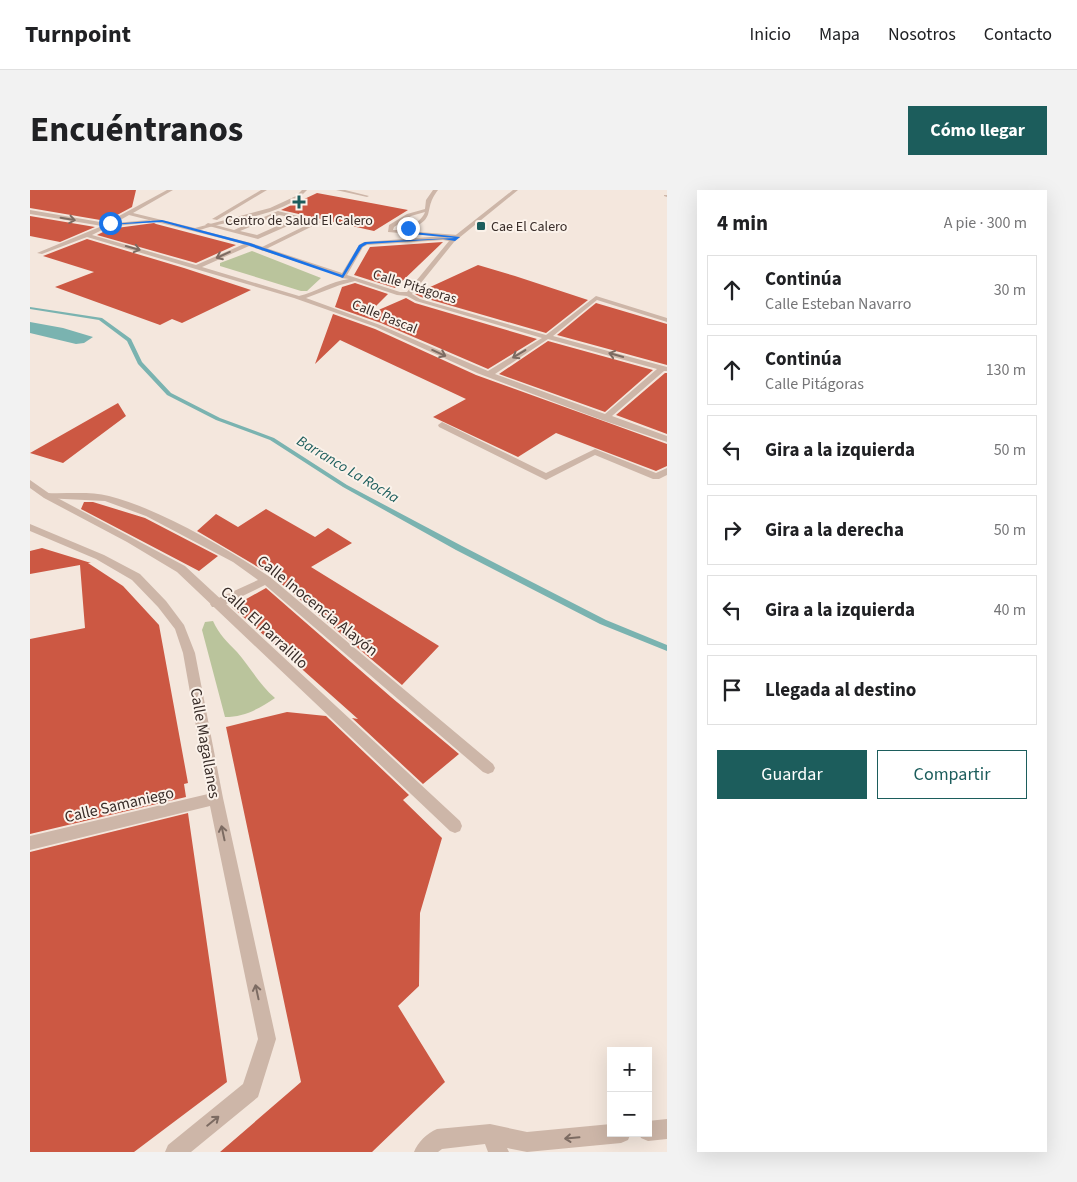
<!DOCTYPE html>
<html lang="es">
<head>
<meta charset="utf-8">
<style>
  body { margin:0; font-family:"Source Sans 3",sans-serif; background:#f2f2f2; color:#202124 }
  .controls { position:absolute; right:15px; bottom:15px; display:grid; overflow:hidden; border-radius:0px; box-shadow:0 5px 20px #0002 }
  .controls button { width:45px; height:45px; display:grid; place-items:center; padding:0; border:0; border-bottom:1px solid #e0e0e0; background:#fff; color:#202124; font:25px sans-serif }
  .stop { position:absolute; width:15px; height:15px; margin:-11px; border:4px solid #1a73e8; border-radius:50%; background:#fff }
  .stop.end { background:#1a73e8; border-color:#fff; box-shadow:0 1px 5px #0008 }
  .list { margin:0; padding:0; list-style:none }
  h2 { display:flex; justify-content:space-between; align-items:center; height:65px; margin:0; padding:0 20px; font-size:21px }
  h2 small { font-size:16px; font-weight:400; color:#757577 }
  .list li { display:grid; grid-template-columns:32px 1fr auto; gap:15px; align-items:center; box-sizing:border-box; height:70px; margin:0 10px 10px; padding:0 10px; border:1px solid #e0e0e0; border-radius:0px }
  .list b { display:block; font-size:19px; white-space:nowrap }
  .list p { margin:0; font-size:16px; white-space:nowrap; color:#757577 }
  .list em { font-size:16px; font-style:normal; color:#757577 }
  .actions { display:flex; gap:10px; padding:15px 20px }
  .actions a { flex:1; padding:11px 0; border:1px solid #1c5d5c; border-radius:0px; text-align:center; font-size:18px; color:#1c5d5c }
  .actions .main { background:#1c5d5c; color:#fff }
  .icon { flex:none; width:28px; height:28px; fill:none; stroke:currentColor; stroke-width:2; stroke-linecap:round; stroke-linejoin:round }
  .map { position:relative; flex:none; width:637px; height:962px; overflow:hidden; border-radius:0px }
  header { display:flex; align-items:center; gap:30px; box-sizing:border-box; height:70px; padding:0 25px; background:#fff; border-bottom:1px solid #e0e0e0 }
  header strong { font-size:24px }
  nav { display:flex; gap:28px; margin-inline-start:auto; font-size:18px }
  .intro { display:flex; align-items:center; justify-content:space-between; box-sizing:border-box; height:120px; padding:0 30px }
  h1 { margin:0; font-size:35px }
  .button { padding:12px 22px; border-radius:0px; background:#1c5d5c; color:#fff; font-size:18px; font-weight:700 }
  main { display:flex; gap:30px; padding:0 30px }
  aside { flex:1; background:#fff; border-radius:0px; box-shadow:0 5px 20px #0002 }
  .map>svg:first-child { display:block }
  .green { fill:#bac49c }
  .water { fill:#7ab3b0 }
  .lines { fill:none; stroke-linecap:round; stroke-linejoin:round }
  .stream { fill:#7ab3b0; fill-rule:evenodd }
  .building { fill:#cc5843 }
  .lane { fill:#cdb6a8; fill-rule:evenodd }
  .street { fill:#cdb6a8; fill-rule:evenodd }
  .oneway { stroke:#7c6b62 }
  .route { fill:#1a73e8 }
  .poi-dot { fill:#1c5d5c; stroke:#fbf2ea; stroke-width:2 }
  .labels { text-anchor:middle; stroke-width:4; stroke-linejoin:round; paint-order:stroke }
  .far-poi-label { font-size:14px; fill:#392d29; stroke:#fbf2ea }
  .far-street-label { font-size:14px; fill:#392d29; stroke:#fbf2ea }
  .far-water-label { font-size:15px; font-style:italic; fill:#1c5d5c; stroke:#fbf2ea }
  .street-label { font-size:16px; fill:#392d29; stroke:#fbf2ea }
</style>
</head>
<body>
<header>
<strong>Turnpoint</strong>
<nav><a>Inicio</a><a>Mapa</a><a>Nosotros</a><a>Contacto</a></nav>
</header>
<div class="intro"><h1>Encuéntranos</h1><a class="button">Cómo llegar</a></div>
<main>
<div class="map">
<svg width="637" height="962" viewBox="0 0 637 962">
  <rect width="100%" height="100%" fill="#f4e7dd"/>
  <path class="green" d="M222 61 291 88 277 101H271L190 76V73Z
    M183 431C189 444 197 452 207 462 220 477 229 494 245 508 229 519 214 527 195 527L172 440 175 432Z"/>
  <path class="water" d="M0 132 33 138 63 147 54 153 46 154 0 143Z"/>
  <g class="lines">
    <path class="stream" d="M0 117 72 128 101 149 112 172 141 203 190 228 244 248 317 295 432 356 576 430 637 455V461L570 434 426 360 313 297 240 250 186 230 137 205 108 174 97 151 69 130 0 119Z"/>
  </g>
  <path class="building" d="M0 0H106L102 17 76 31 0 18Z
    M287 3 341 13 378 20 344 41 251 20Z
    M0 26 65 37 30 52 0 46Z
    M124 33 126 34 206 55 166 73 67 45 79 39Z
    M57 49 154 78 221 100 152 133 142 129 130 135 25 97 64 82 13 66Z
    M413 52 365 98 324 85 340 57Z
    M448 75 485 86 558 110 516 143 391 107 385 104Z
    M325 93 358 104 337 125 376 108 385 113 507 149 458 179 351 133 305 117 312 97Z
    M566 113 637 134V175L527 145Z
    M303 124 345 139 446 185 637 254V276L626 281 526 243 488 267 403 227 436 209 310 150 285 174Z
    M518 151 623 180 575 222 469 184Z
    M635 183H637V244L586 225Z
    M88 213 96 226 33 273 0 263Z
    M54 312H63L115 328 188 366 169 381 51 319Z
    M236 319 285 347 298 338 322 353 281 377 409 456 372 495 248 391 250 390 167 341 186 324 208 337Z
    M12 358 61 373H58L93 396 129 435 158 593 154 594 156 607 0 644V449L55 438 50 375 0 384V361Z
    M236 398 361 507 429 564 393 594 322 528 328 529 202 417Z
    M257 522 296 526 379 605 373 610 412 648 390 723 389 796 368 816 415 892 342 962H190L271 892 196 537Z
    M158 623 197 892 104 962H0V662Z"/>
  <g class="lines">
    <path class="lane" d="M306 0H315L339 6 337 7Z
      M403 0H408C391 22 410 28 375 41L428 45 430 48 358 42 359 35 377 24 395 19 396 10ZM395 22C391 33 374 41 363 40L364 37 381 26Z
      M248 21 291 32 232 61 230 58 283 32 271 30 228 49 175 35 178 33 204 40ZM249 25 265 28 227 45 210 41Z
      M17 303C36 304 60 301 79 306 130 319 196 358 240 387L463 574 465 578 463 582 458 584 453 582 235 395 190 417H182L180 414 182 411 228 390 203 372 116 326 75 311 14 308V304Z"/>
    <path class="street" d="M137 0H143L103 23 165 38 240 18 266 6 272 0H277C255 26 202 29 170 40L221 53 312 83 329 55 334 52 413 46 422 48 483 0H488L424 52 382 104 390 109 516 145 566 106 637 128V132L567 110 523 146 637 177V181H634L582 226 637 246V252L572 230 447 183 346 137 264 108 57 47 12 64 7 63 72 36 0 24V20L76 33ZM99 25 214 54 166 75 62 45 78 37 122 32 119 30 85 33ZM413 50 419 51 377 102H370L317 85 333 57 337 55ZM219 56 310 86 311 88 319 89C301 91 286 102 269 106L172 77ZM325 91 367 105 377 106 386 111 512 148 458 181 350 135 276 108 310 95ZM518 149 627 179 575 224 465 184Z
      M231 0H237L187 30 182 29Z
      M637 5V7L634 6V5Z
      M412 232 516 283 565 259 626 283 637 278V285L629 289H623L565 265 516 290 409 237 408 235Z
      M0 290 20 304 155 376 430 631 432 636 430 641 425 643 420 641 147 382 97 352 14 308 0 298Z
      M0 334 74 365 110 384 136 411 154 435 165 463 193 608 246 849 228 907 161 962H135L138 955 213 894 228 849 180 616 0 660V646L178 604 153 463 145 439 128 417 102 390 66 369 0 341Z
      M637 929V949L618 951 611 948 609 943H618V931Z
      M460 934 497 942 581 934V943H601L598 950 591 953 497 962 477 958 479 962H458L455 954 412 959 408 962H384C388 952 397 943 407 939Z"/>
  </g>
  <defs><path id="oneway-shaft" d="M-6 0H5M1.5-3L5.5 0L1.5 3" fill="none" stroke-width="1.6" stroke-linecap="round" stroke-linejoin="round" transform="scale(1.25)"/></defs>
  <g class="oneway">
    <use href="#oneway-shaft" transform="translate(38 29) rotate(10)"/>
    <use href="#oneway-shaft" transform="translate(103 58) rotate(16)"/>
    <use href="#oneway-shaft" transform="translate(193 65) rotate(156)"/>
    <use href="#oneway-shaft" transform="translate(409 163) rotate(24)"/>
    <use href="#oneway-shaft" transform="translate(489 164) rotate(149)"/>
    <use href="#oneway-shaft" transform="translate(586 165) rotate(-164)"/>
    <use href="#oneway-shaft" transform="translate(193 643) rotate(-102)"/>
    <use href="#oneway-shaft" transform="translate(227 802) rotate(-102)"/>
    <use href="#oneway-shaft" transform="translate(183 931) rotate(-39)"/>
    <use href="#oneway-shaft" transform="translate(542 948) rotate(175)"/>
  </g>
  <path class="route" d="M132 30 220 53 312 85 329 55 335 52 425 48 371 43V39L380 38 374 41 430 47 425 51 413 49 337 54 332 57 313 88 217 55 132 32 75 35 80 32 82 34Z"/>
  <g class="poi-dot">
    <path d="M266.5 4.5h5v5h5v5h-5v5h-5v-5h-5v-5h5z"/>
    <rect x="446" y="31" width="10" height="10" rx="2.5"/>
  </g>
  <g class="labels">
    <g class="far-poi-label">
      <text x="269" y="35">Centro de Salud El Calero</text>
      <text x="461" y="41" text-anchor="start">Cae El Calero</text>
    </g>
    <g class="far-street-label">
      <text transform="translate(385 96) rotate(17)" y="5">Calle Pitágoras</text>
      <text transform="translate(355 126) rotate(22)" y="5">Calle Pascal</text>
    </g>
    <g class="far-water-label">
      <text transform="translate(318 279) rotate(31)" y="5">Barranco La Rocha</text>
    </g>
    <g class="street-label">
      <text transform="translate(288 415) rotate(39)" y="6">Calle Inocencia Alayón</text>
      <text transform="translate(235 437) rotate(43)" y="6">Calle El Parralillo</text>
      <text transform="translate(176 553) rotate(80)" y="6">Calle Magallanes</text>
      <text transform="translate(89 614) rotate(-13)" y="6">Calle Samaniego</text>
    </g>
  </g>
</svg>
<div class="controls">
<button>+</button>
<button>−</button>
</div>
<div class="stop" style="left:80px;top:33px"></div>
<div class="stop end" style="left:378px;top:38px"></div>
</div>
<aside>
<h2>4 min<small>A pie · 300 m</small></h2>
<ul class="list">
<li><svg class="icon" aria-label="ahead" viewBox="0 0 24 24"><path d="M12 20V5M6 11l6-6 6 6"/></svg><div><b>Continúa</b><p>Calle Esteban Navarro</p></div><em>30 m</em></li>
<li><svg class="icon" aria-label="ahead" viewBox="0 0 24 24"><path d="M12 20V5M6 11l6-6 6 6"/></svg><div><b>Continúa</b><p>Calle Pitágoras</p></div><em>130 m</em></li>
<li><svg class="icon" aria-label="left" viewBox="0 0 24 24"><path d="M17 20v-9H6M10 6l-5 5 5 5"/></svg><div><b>Gira a la izquierda</b></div><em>50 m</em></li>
<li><svg class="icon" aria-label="right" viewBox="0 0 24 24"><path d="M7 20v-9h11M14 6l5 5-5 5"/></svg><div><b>Gira a la derecha</b></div><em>50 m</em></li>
<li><svg class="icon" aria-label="left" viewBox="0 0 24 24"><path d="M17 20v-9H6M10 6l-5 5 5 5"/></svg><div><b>Gira a la izquierda</b></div><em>40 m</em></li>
<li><svg class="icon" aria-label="arrive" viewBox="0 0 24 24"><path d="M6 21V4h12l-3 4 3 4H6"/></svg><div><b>Llegada al destino</b></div></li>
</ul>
<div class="actions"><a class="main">Guardar</a><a>Compartir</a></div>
</aside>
</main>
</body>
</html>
